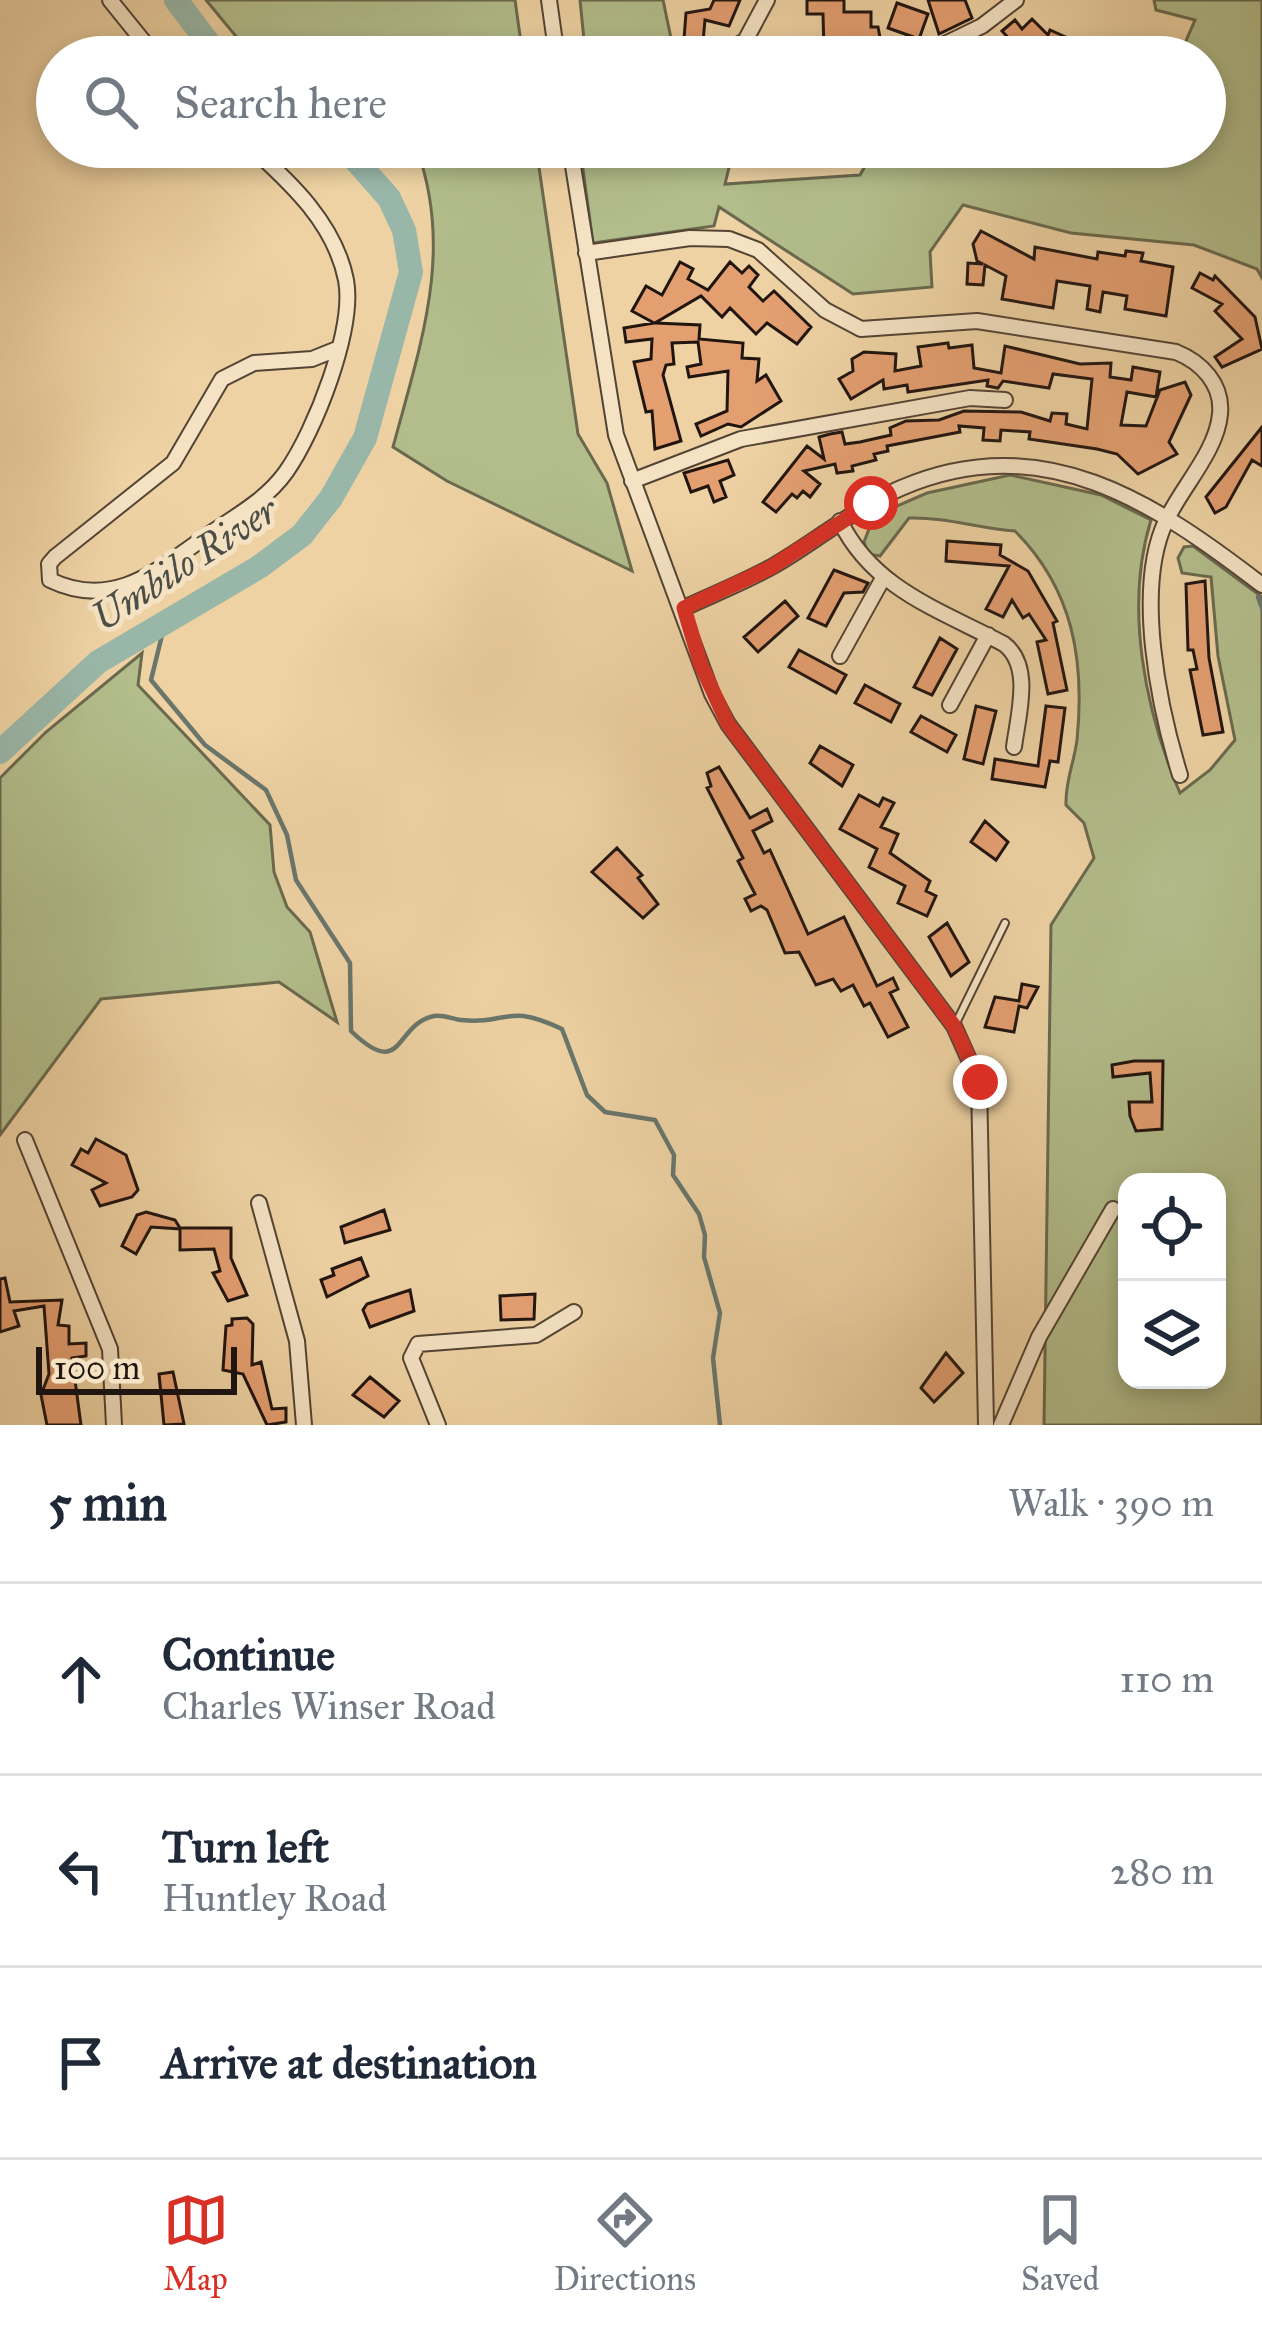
<!DOCTYPE html>
<html lang="en">
<head>
<meta charset="utf-8">
<style>
  body { margin:0; font-family:"IM FELL Great Primer",serif; background:#f2f2f3; color:#1f2937 }
  .controls { position:absolute; right:36px; bottom:36px; display:grid; overflow:hidden; border-radius:24px; box-shadow:0 6px 18px #0003 }
  .controls button { width:108px; height:108px; display:grid; place-items:center; padding:0; border:0; border-bottom:3px solid #e0e1e3; background:#fff; color:#1f2937; font:60px sans-serif }
  .scale { position:absolute; left:36px; bottom:30px; width:201px; box-sizing:border-box; padding-left:12px; border:6px solid #211510; border-top:0; font-size:33px; line-height:42px; white-space:nowrap; color:#211510; -webkit-text-stroke:9px #f4e2c3; paint-order:stroke }
  .stop { position:absolute; width:36px; height:36px; margin:-27px; border:9px solid #d93025; border-radius:50%; background:#fff }
  .stop.end { background:#d93025; border-color:#fff; box-shadow:0 3px 12px #0008 }
  .list { margin:0; padding:0; list-style:none }
  h2 { display:flex; justify-content:space-between; align-items:center; height:156px; margin:0; padding:0 48px; font-size:51px }
  h2 small { font-size:39px; font-weight:400; color:#747a83 }
  .list li { display:grid; grid-template-columns:78px 1fr auto; gap:36px; align-items:center; box-sizing:border-box; height:192px; padding:0 48px; border-top:3px solid #e0e1e3 }
  .list b { display:block; font-size:45px; white-space:nowrap }
  .list p { margin:0; font-size:39px; white-space:nowrap; color:#747a83 }
  .list em { font-size:39px; font-style:normal; color:#747a83 }
  .icon { flex:none; width:66px; height:66px; fill:none; stroke:currentColor; stroke-width:2; stroke-linecap:round; stroke-linejoin:round }
  .map { position:relative; flex:none; width:1262px; height:1425px; overflow:hidden }
  .search { position:absolute; background:#fff; box-shadow:0 6px 18px #0003; left:36px; right:36px; top:36px; height:132px; display:flex; align-items:center; gap:30px; box-sizing:border-box; padding:0 42px; border-radius:66px; color:#747a83; font-size:45px }
  .sheet { height:732px; background:#fff }
  nav { display:flex; justify-content:space-around; align-items:center; box-sizing:border-box; height:168px; border-top:3px solid #e0e1e3; background:#fff; font-size:33px; color:#747a83 }
  nav a { display:grid; justify-items:center; gap:6px }
  nav .on { color:#d93025 }
  .map>svg:first-child { display:block }
  .green { fill:#b2bd8b; stroke:#6a694e; stroke-width:3; fill-rule:evenodd }
  .lines { fill:none; stroke-linecap:round; stroke-linejoin:round }
  .stream { stroke:#69766c; stroke-width:4.5 }
  .river { stroke:#99b7a9; stroke-width:24 }
  .building { fill:#e49f71; stroke:#211510; stroke-width:3 }
  .service-casing { stroke:#544435; stroke-width:10 }
  .minor-casing { stroke:#544435; stroke-width:18 }
  .service { stroke:#f4e2c3; stroke-width:6 }
  .minor { stroke:#f4e2c3; stroke-width:14 }
  .route { stroke:#d93025; stroke-width:15 }
  .labels { text-anchor:middle; stroke-width:10; stroke-linejoin:round; paint-order:stroke }
  .water-label { font-size:39px; font-style:italic; fill:#4b4e46; stroke:#f4e2c3 }
</style>
</head>
<body>
<div class="map">
<svg width="1262" height="1425" viewBox="0 0 1262 1425">
  <rect width="100%" height="100%" fill="#eed2a3"/>
  <filter id="stains"><feTurbulence type="fractalNoise" baseFrequency=".00167" numOctaves="4"/><feColorMatrix values="0 0 0 0 .2 0 0 0 0 .09 0 0 0 0 .02 0 0 0 .5 -.17"/></filter>
  <radialGradient id="worn" r=".72"><stop offset=".6" stop-color="#630" stop-opacity="0"/><stop offset="1" stop-color="#630" stop-opacity=".3"/></radialGradient>
  <path class="green" d="M206 0H515L523 57H253Z
    M580 0H663L672 43 585 50Z
    M1154 0H1262V278L1257 269 1194 245 1071 233 963 205 930 252 932 287 853 294 719 207 714 226 593 243 580 147H734L725 184 860 175 865 166 896 147H1205V57H1179L1195 20 1156 10Z
    M416 147H536L578 434 607 483 632 571 447 481 393 447C420 346 455 250 416 147Z
    M1010 475 1101 495 1151 520C1124 607 1145 711 1180 793L1210 770 1235 740 1218 656 1211 577 1182 573 1178 558 1184 547 1193 546 1262 597V1425H1044L1051 925 1094 858 1084 823 1066 805C1065 782 1074 763 1077 740 1085 660 1073 589 1015 531 978 528 945 517 909 518L880 556 868 554 864 542 874 516 927 493ZM1127 1182H1217V1380H1127Z
    M142 653 138 685 270 825 274 872 287 907 310 932 337 1022 279 982 101 999 0 1135V778L46 732Z"/>
  <g class="lines">
    <path class="stream" d="M1258 597 1262 608
      M165 623 151 680 205 745 266 790 287 835 296 880 350 963 351 1031C404 1082 394 1024 434 1016 443 1014 452 1019 461 1020 509 1025 505 1002 562 1029L587 1095 605 1112 655 1120 674 1155 673 1175 699 1214 705 1235 704 1257 720 1313 713 1358 720 1425"/>
    <path class="river" d="M176 0 219 57
      M0 752 98 662 259 567 302 535 331 498 365 438 411 272 404 230 389 198 344 147"/>
  </g>
  <path class="building" d="M714 0H740L729 26 705 20 703 42 684 39 686 13 710 9Z
    M807 0H844V12H871V27H878L883 53 849 57V52H824L823 14H807Z
    M928 0H965L972 18 939 34Z
    M897 3 928 14 919 39 888 28Z
    M1032 19 1048 35 1050 30 1070 39 1063 57H1011L1004 49 1012 42 1002 31 1015 20 1022 29Z
    M981 231 1034 259 1035 247 1097 259 1098 252 1125 256 1126 251 1143 253 1141 261 1173 267 1166 316 1125 309 1127 296 1103 292 1100 312 1087 309 1090 286 1057 281 1053 308 1002 299 1006 276 985 265 983 285 967 284 968 263 983 264 977 261 973 244Z
    M680 262 693 269 688 279 708 290 730 262 742 273 749 266 758 275 749 287 763 301 774 291 811 327 797 344 767 323 756 334 730 308 722 317 701 296 655 323 700 325 699 339 743 343 742 358 759 359 757 381 766 375 781 401 741 427 728 424 701 436 696 424 727 411 728 371 689 377 687 367 701 364 698 342 672 343 674 364 666 365 663 375 681 441 655 449 652 411 646 412 634 362 651 359 652 339 626 342 624 328 654 323 632 311 646 286 662 295Z
    M1200 273 1213 280 1215 276 1255 317 1262 349 1222 367 1215 357 1242 339 1215 311 1222 304 1192 288Z
    M948 343 949 348 972 345 974 368 1001 373 1005 346 1080 364 1111 363 1110 377 1131 380 1133 367 1160 372 1156 397 1127 392 1121 425 1146 426 1160 390 1185 382 1191 395 1169 442 1177 454 1138 474 1117 454 1097 449 1029 439 1030 432 1001 430 1000 441 983 440 984 428 959 426 960 432 887 446 888 451 874 454 876 460 852 466 853 471 837 473 835 464 804 471 820 484 810 497 803 491 797 498 792 494 776 512 763 502 807 446 824 459 819 437 830 434 842 432 845 444 860 442 891 435 890 428 906 421 939 420 964 411 1021 412 1050 421 1052 413 1067 414 1066 424 1087 429 1092 379 1053 374 1049 388 1003 381 998 388 987 386 988 380 908 392 907 385 884 389 883 380 851 399 839 379 853 371 852 359 864 352 896 354 895 371 921 366 918 347Z
    M1262 427V466L1252 460 1226 507 1215 513 1206 497Z
    M728 460 734 475 720 481 726 497 714 502 708 486 691 492 684 473Z
    M947 541 1001 545 1000 555 1028 571 1057 621 1053 623 1067 690 1048 694 1037 642 1046 640 1029 614 1023 618 1012 600 1003 617 986 609 1009 566 946 561Z
    M834 570 868 583 863 592 844 593 826 626 808 618Z
    M1205 581 1209 658 1223 732 1203 735 1190 670 1197 669 1193 650H1188L1186 584Z
    M785 601 798 616 758 652 744 637Z
    M940 638 957 649 932 695 914 687Z
    M799 650 846 675 836 693 789 667Z
    M865 685 900 704 891 722 855 703Z
    M976 706 996 711 983 764 964 759Z
    M1046 706 1065 708 1058 762 1050 761 1045 787 992 779 995 759 1038 766Z
    M921 716 956 735 947 752 911 732Z
    M820 746 853 765 842 786 810 763Z
    M719 767 750 818 767 809 772 821 753 831 764 853 770 850 808 934 844 917 877 986 893 978 898 989 890 993 908 1027 888 1037 870 1003 864 1006 853 985 841 991 833 979 816 985 799 952 785 953 767 910 761 906 751 911 745 899 755 894 738 861 743 858 707 788 711 786 707 773Z
    M859 795 879 806 883 798 894 803 881 827 898 834 890 853 930 881 926 891 936 896 927 916 898 903 905 886 869 867 877 849 840 829Z
    M985 821 1008 842 996 860 971 842Z
    M617 848 642 875 638 878 658 904 643 918 592 872Z
    M947 923 969 962 951 976 929 937Z
    M1022 984 1038 987 1027 1008 1019 1006 1014 1032 985 1027 995 997 1019 1001Z
    M1134 1061H1163L1162 1129 1136 1131 1130 1116 1129 1102H1152L1150 1073 1113 1077 1112 1065Z
    M96 1139 126 1155 138 1190 132 1197 100 1206 92 1190 106 1183 72 1165 81 1149 88 1153Z
    M384 1210 390 1230 345 1243 341 1227Z
    M146 1212 175 1220 180 1228H231V1258L247 1295 228 1301 213 1273 220 1271 214 1249 180 1250V1229L151 1227 136 1254 122 1246 137 1215Z
    M361 1258 368 1276 327 1297 321 1280 334 1275 332 1269Z
    M5 1278 10 1302 62 1300 58 1325 69 1326V1344L86 1343V1356L72 1358 81 1425H47L41 1395 49 1374 44 1306 14 1311 19 1326 0 1332V1279Z
    M410 1290 414 1311 370 1327 363 1310 367 1304Z
    M535 1294 534 1319 501 1320 500 1296Z
    M247 1318 253 1324 252 1365 261 1362 272 1409 286 1408V1422L267 1425 243 1374 223 1370 226 1326 232 1325V1319Z
    M946 1353 963 1373 934 1402 921 1388Z
    M173 1372 184 1424 164 1425 159 1374Z
    M370 1377 399 1401 384 1417 353 1395Z"/>
  <g class="lines">
    <g class="service-casing">
      <path id="service" d="M956 1023 1005 923"/>
    </g>
    <g class="minor-casing">
      <path id="minor" d="M110 0 156 57
        M549 0 557 57
        M714 57 745 41 767 0
        M918 57 982 26 1016 0
        M251 147C291 183 335 224 346 280 355 329 315 431 286 472 266 500 236 516 208 535 159 569 114 611 50 580L49 564 55 557 173 463 222 379 254 363 312 359 337 349
        M570 147 616 435 712 694 728 724 954 1026 979 1082 986 1425
        M586 253 690 238 729 239 758 250 825 310 861 329 977 321 1176 352C1201 362 1223 384 1220 414 1217 451 1181 488 1166 521 1134 588 1159 707 1180 775
        M632 481 741 439 970 398 1005 400
        M840 521C873 589 940 610 1004 644 1033 666 1018 715 1014 747
        M684 608C714 594 747 581 775 565 818 540 855 508 901 488 1042 427 1154 502 1262 585
        M840 656 882 580
        M950 705 988 635
        M25 1140 110 1349 114 1425
        M259 1203 297 1341 304 1425
        M438 1425 411 1358 418 1344 536 1335 574 1312
        M1001 1425 1039 1337 1113 1209"/>
    </g>
    <use href="#service" class="service"/>
    <use href="#minor" class="minor"/>
  </g>
  <g class="lines">
    <path class="route" d="M871 503 770 568 684 608 701 665 728 724 954 1026 980 1082"/>
  </g>
  <g class="labels">
    <g class="water-label">
      <text transform="translate(184 563) rotate(-33)" y="14">Umbilo River</text>
    </g>
  </g>
  <rect width="100%" height="100%" filter="url(#stains)"/>
  <rect width="100%" height="100%" fill="url(#worn)"/>
</svg>
<div class="controls">
<button><svg class="icon" aria-label="locate" viewBox="0 0 24 24"><circle cx="12" cy="12" r="6"/><path d="M12 2v4M12 18v4M2 12h4M18 12h4"/></svg></button>
<button><svg class="icon" aria-label="layers" viewBox="0 0 24 24"><path d="M12 4l9 5-9 5-9-5zM3 14l9 5 9-5"/></svg></button>
</div>
<div class="scale">100 m</div>
<div class="stop" style="left:871px;top:503px"></div>
<div class="stop end" style="left:980px;top:1082px"></div>
<div class="search"><svg class="icon" aria-label="search" viewBox="0 0 24 24"><circle cx="10" cy="10" r="6"/><path d="M15 15l6 6"/></svg>Search here</div>
</div>
<section class="sheet">
<h2>5 min<small>Walk · 390 m</small></h2>
<ul class="list">
<li><svg class="icon" aria-label="ahead" viewBox="0 0 24 24"><path d="M12 20V5M6 11l6-6 6 6"/></svg><div><b>Continue</b><p>Charles Winser Road</p></div><em>110 m</em></li>
<li><svg class="icon" aria-label="left" viewBox="0 0 24 24"><path d="M17 20v-9H6M10 6l-5 5 5 5"/></svg><div><b>Turn left</b><p>Huntley Road</p></div><em>280 m</em></li>
<li><svg class="icon" aria-label="arrive" viewBox="0 0 24 24"><path d="M6 21V4h12l-3 4 3 4H6"/></svg><div><b>Arrive at destination</b></div></li>
</ul>
</section>
<nav>
<a class="on"><svg class="icon" aria-label="map" viewBox="0 0 24 24"><path d="M3 6l6-2 6 2 6-2v14l-6 2-6-2-6 2zM9 4v14M15 6v14"/></svg>Map</a>
<a><svg class="icon" aria-label="directions" viewBox="0 0 24 24"><path d="M12 3l9 9-9 9-9-9zM9 14v-3h6M13 9l2 2-2 2"/></svg>Directions</a>
<a><svg class="icon" aria-label="saved" viewBox="0 0 24 24"><path d="M7 4h10v16l-5-4-5 4z"/></svg>Saved</a>
</nav>
</body>
</html>
